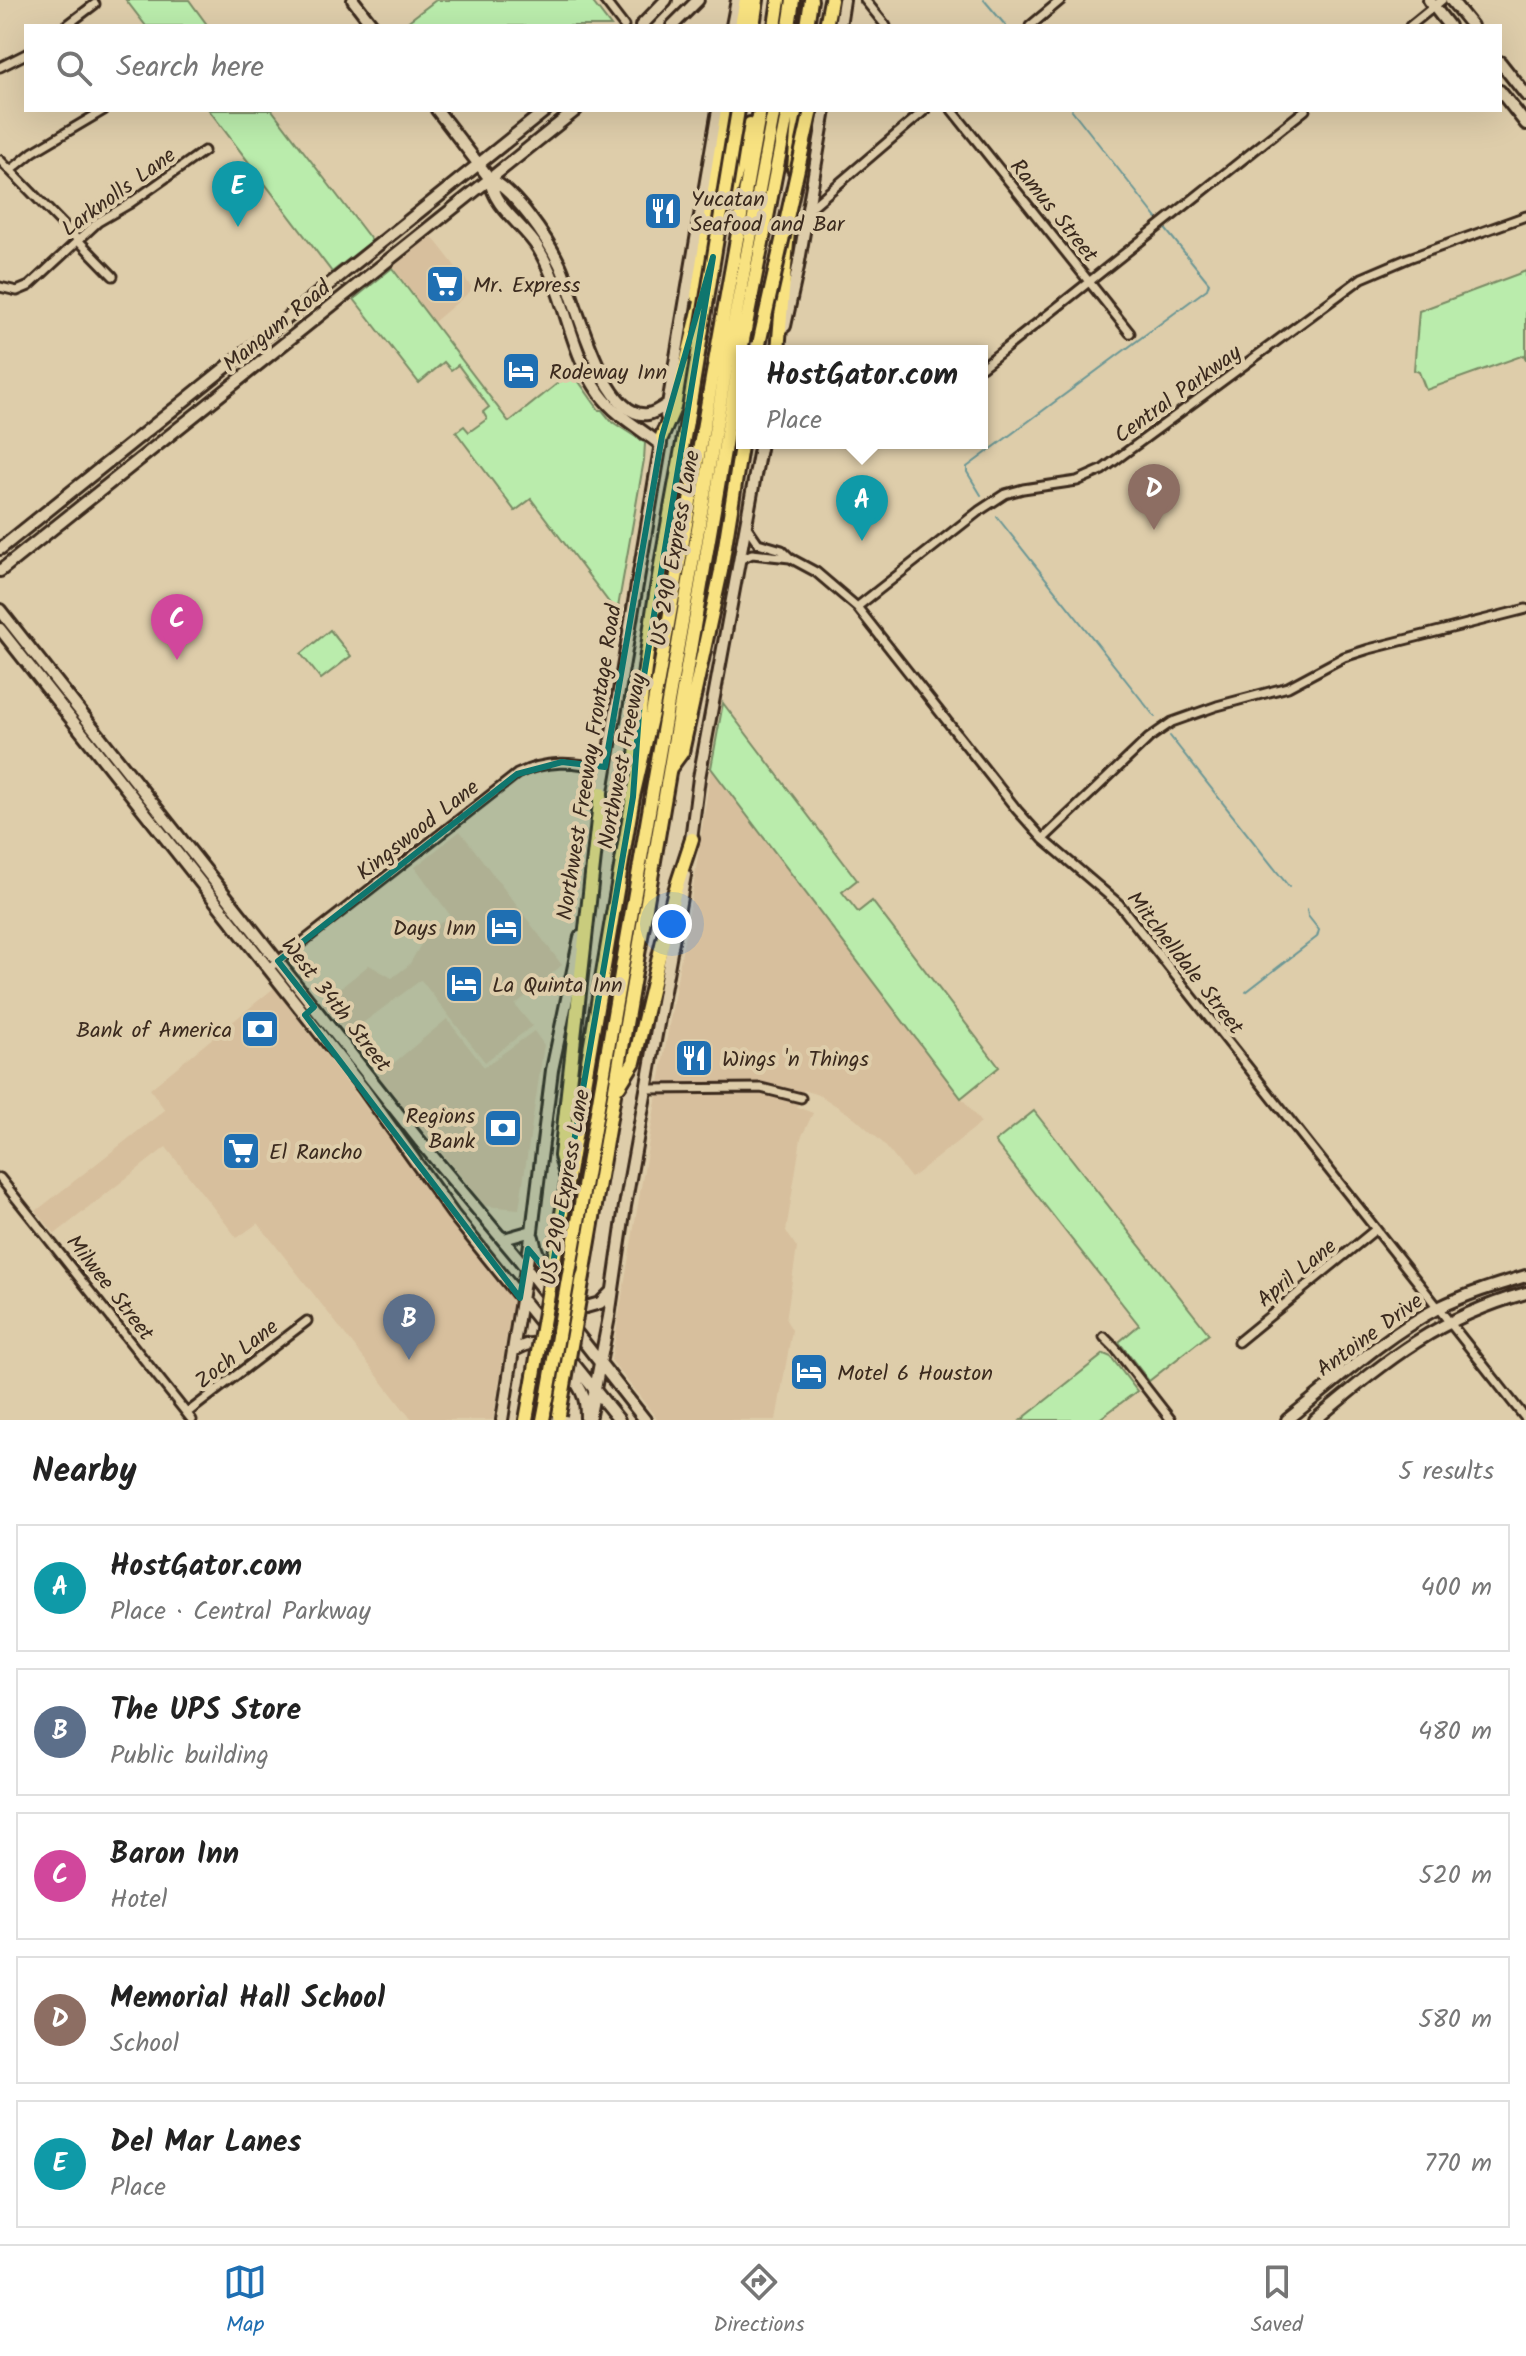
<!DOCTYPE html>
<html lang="en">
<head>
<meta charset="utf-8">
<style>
  body { margin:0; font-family:Kalam,sans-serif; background:#f2f2f2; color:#222 }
  .you { position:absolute; left:672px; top:924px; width:28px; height:28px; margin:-20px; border:6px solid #fff; border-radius:50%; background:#1a73e8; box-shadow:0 0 0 12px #1a73e833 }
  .badge { display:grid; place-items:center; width:52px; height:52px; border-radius:50%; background:#1f6fb2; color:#fff; font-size:26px; font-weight:700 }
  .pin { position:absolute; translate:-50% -66px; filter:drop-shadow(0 2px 4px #0008) }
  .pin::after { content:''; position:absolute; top:42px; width:28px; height:24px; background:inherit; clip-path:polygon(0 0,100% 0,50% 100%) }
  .popup { position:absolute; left:736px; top:345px; width:252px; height:104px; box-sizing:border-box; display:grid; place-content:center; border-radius:0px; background:#fff; filter:drop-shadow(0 2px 6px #0005); font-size:26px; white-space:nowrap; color:#767676 }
  .popup b { font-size:30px; color:#222 }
  .popup::after { content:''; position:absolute; left:50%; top:100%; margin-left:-16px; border:16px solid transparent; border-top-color:#fff }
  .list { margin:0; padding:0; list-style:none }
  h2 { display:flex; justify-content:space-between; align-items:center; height:104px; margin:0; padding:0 32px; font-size:34px }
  h2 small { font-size:26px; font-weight:400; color:#767676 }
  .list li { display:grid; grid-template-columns:52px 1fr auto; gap:24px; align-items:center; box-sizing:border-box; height:128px; margin:0 16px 16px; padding:0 16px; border:2px solid #e0e0e0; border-radius:0px }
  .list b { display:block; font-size:30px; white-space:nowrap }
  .list p { margin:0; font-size:26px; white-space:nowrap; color:#767676 }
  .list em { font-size:26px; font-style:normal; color:#767676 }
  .icon { flex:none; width:44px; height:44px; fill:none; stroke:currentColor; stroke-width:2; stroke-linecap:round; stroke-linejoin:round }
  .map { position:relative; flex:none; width:1526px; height:1420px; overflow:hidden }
  .search { position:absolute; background:#fff; box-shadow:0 8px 32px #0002; left:24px; right:24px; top:24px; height:88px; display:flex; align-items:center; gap:20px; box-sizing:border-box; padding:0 28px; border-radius:0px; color:#767676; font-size:30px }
  .sheet { height:824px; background:#fff }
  nav { display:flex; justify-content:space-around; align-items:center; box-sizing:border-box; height:112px; border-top:2px solid #e0e0e0; background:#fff; font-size:22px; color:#767676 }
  nav a { display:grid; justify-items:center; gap:4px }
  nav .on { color:#1f6fb2 }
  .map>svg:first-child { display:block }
  .built { fill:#d7bf9d }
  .green { fill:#baecac; stroke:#7a8b65; stroke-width:2 }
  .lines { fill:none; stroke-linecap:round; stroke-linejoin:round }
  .stream { stroke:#6c9795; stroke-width:2 }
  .street-casing { stroke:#3b2a1e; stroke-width:13 }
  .secondary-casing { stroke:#3b2a1e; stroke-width:16 }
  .highway-casing { stroke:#3b2a1e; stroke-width:18 }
  .street { stroke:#decdaa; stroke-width:7 }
  .secondary { stroke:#decdaa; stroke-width:10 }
  .highway { stroke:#f8e281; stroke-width:12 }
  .highway-bridge-casing { stroke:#3b2a1e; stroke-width:18; stroke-linecap:butt }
  .highway-bridge { stroke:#f8e281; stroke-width:12 }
  .marked { fill:#0f766e; fill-opacity:0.2; stroke:#0f766e; stroke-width:6; stroke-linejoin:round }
  .labels { text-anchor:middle; stroke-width:8; stroke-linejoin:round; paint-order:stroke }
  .street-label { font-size:22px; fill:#3b2a1e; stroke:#decdaa }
  .poi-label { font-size:22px; fill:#3b2a1e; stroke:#decdaa; text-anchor:start }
</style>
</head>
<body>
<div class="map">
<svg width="1526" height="1420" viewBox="0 0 1526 1420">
  <rect width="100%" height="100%" fill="#decdaa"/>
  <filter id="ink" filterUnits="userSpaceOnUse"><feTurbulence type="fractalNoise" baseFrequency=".0125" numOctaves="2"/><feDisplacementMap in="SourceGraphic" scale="16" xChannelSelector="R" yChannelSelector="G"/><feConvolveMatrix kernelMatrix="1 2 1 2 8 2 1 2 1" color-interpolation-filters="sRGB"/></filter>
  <g filter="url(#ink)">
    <path class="built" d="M430 234 473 289 434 322 393 267Z
      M711 768 981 1123 911 1178 883 1143 855 1118 821 1096 804 1090 797 1107 813 1113 801 1138 786 1231 797 1248 786 1320 792 1330 776 1420H658L611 1360 694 882Z
      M460 831 562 965 515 1005 532 1026 485 1062 421 980 348 1034 322 1003 369 965 392 978 409 965 427 934 450 915 415 867Z
      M274 988 513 1299 493 1420H412L258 1223 237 1238 166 1147 55 1234 36 1211 165 1110 150 1089Z
      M447 1019 484 1067 534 1031 544 1045 519 1209 485 1206 378 1076Z"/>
    <path class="green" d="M126 0H189L208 26H146Z
      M436 0H591L611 26H402Z
      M209 110H272L372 241 332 272Z
      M392 268 509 422 572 372 599 410H602L611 421 645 443 644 460 617 613 531 499 515 511 456 432 464 426 469 432 487 419 483 412 489 407 458 365 451 370 444 362 419 383 354 299Z
      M1526 271V360L1524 355 1426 390 1419 372 1414 370 1419 311Z
      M330 630 351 656 321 679 301 654Z
      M723 703 857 880 842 892 858 912 872 901 999 1067 961 1098 711 768Z
      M1034 1111 1209 1334 1149 1381 1119 1342 1139 1325 995 1142Z
      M1104 1354 1111 1357 1137 1391 1098 1420H1021Z"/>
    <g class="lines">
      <path class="stream" d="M984 0 1006 26
        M1072 110 1159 221
        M981 495 967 472V467L1207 289 1209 283 1163 226
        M997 517 1155 717
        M1170 736 1289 887
        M1246 992 1317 937 1319 930 1308 916 1307 909"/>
      <g class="street-casing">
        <path id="street" d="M604 0 624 26
          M865 0 886 26
          M66 26 95 4
          M1030 26 1061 0
          M1410 26 1442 0
          M0 67 26 54
          M952 110 1130 333
          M0 160 113 276
          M11 170 33 152 104 110
          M808 210 925 110
          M0 287 17 291 29 286 98 222 129 204 204 151
          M982 367 1305 110
          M747 527 758 543 782 550 790 558 816 572 857 607 1017 810 1043 839 1119 904 1526 1419
          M739 560 752 554 790 558
          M857 607 979 511 1005 494 1023 489 1077 481 1102 470 1362 278 1409 258 1526 216
          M1043 839 1149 738 1172 722 1217 706 1288 687 1344 657 1369 649 1526 609
          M268 969 517 774C545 760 574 761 605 769
          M646 1089 761 1088 801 1098
          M0 1178 192 1420
          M1104 1337 1115 1348 1171 1420
          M1238 1342 1376 1229
          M187 1413 307 1321"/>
      </g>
      <g class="secondary-casing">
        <path id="secondary" d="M353 0 373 26
          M1429 0 1449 26
          M1451 0 1472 26
          M641 26 666 0
          M672 26 698 0
          M732 26 737 0
          M840 26 844 0
          M1500 62 1526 95
          M1500 91 1526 124
          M437 110 490 179C514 190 547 238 559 263 575 294 602 421 648 414 655 413 663 407 669 403
          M490 179C493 207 524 225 538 248 566 294 569 352 600 394 616 416 640 428 661 445
          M785 326 798 267 825 110
          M666 416 718 110
          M0 549 546 110
          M0 571 576 110
          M0 610 419 1140 518 1258 645 1420
          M0 629 363 1088 453 1214 619 1420
          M601 798 663 431
          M690 847 699 778 761 443
          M500 1236 504 1239 532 1231
          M533 1237C538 1267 560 1291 586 1307L600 1303 613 1290
          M513 1351C520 1347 528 1342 537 1345 554 1351 579 1382 584 1398 586 1405 586 1412 586 1418
          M502 1420 532 1231 552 1070 580 937
          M589 1420 609 1317 625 1206 685 875
          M1287 1420C1335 1382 1383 1337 1438 1308 1466 1294 1496 1285 1526 1276
          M1315 1420C1386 1361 1434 1319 1526 1293"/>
      </g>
      <g class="highway-casing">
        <path id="highway" d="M741 26 746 0
          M753 26 757 0
          M775 26 779 0
          M789 26 793 0
          M807 26 811 0
          M826 26 831 0
          M794 169 799 110
          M726 210 750 124
          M697 296 727 110
          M778 351 788 231
          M662 436 677 401 704 290
          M636 757C644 644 667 532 687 421
          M671 767 682 752 721 571 742 440
          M619 1086 634 1062 674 894 692 839
          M566 1175 561 1156 601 793
          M557 1243 633 797 652 714 760 110
          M571 1262 730 345 774 110
          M583 1276 743 340 788 110
          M526 1420 533 1381
          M543 1420 547 1399"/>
      </g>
      <use href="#street" class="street"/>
      <use href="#secondary" class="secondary"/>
      <use href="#highway" class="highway"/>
      <g class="highway-bridge-casing">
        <path id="highway-bridge" d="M759 344 811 110
          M687 421 738 110
          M533 1381 557 1243
          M547 1399 571 1262
          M559 1415 583 1276"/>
      </g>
      <use href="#highway-bridge" class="highway-bridge"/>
    </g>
  </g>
  <path class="marked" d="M713 257 640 700 633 797 551 1276 528 1249 520 1298 305 1015 314 1007 278 961 517 774 562 762 605 767 662 436Z"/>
  <defs>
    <g id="restaurant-square" transform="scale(2)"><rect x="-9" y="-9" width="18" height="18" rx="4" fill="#1f6fb2" stroke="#decdaa"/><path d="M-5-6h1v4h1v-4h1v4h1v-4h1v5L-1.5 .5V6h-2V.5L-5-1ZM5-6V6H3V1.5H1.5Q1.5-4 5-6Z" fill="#fff"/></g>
    <g id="supermarket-square" transform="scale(2)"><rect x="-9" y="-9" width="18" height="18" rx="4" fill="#1f6fb2" stroke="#decdaa"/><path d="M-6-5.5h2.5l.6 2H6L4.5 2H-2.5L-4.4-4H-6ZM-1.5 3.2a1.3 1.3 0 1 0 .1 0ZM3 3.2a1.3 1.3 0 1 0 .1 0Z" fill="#fff"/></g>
    <g id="hotel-square" transform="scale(2)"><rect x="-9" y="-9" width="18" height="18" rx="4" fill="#1f6fb2" stroke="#decdaa"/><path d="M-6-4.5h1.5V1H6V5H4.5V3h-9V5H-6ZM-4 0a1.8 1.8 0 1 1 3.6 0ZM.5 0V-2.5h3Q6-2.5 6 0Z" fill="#fff"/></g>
    <g id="bank-square" transform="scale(2)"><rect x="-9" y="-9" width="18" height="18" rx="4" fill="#1f6fb2" stroke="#decdaa"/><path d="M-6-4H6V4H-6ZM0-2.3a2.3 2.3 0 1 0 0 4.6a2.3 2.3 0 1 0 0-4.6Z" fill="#fff"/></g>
  </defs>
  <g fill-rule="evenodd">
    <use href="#restaurant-square" x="663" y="211"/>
    <use href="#supermarket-square" x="445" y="284"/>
    <use href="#hotel-square" x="521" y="371"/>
    <use href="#hotel-square" x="504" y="927"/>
    <use href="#hotel-square" x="464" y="984"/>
    <use href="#bank-square" x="260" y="1029"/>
    <use href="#restaurant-square" x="694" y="1058"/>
    <use href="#bank-square" x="503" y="1128"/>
    <use href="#supermarket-square" x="241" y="1151"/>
    <use href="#hotel-square" x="809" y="1372"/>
  </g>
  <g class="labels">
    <g class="street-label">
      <text transform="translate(118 191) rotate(-36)" y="8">Larknolls Lane</text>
      <text transform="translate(1055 210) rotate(51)" y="8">Ramus Street</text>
      <text transform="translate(276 325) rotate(-39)" y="8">Mangum Road</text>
      <text transform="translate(1177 393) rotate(-36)" y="8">Central Parkway</text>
      <text transform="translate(674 548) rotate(-80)" y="8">US 290 Express Lane</text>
      <text transform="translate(621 761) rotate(-79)" y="8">Northwest Freeway</text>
      <text transform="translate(588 762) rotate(-81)" y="8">Northwest Freeway Frontage Road</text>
      <text transform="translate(417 829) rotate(-38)" y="8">Kingswood Lane</text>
      <text transform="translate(1186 962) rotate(52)" y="8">Mitchelldale Street</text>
      <text transform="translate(337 1004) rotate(52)" y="8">West 34th Street</text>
      <text transform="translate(564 1187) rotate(-80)" y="8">US 290 Express Lane</text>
      <text transform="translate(1296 1272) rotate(-39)" y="8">April Lane</text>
      <text transform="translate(111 1287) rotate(52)" y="8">Milwee Street</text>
      <text transform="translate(1369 1334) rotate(-36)" y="8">Antoine Drive</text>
      <text transform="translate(236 1353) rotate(-38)" y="8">Zoch Lane</text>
    </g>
    <g class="poi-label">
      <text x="691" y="206">Yucatan<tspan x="691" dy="25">Seafood and Bar</tspan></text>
      <text x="473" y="292">Mr. Express</text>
      <text x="549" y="379">Rodeway Inn</text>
      <text x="476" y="935" text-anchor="end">Days Inn</text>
      <text x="492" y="992">La Quinta Inn</text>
      <text x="232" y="1037" text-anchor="end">Bank of America</text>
      <text x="722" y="1066">Wings 'n Things</text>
      <text x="475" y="1123" text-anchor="end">Regions<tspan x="475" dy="25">Bank</tspan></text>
      <text x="269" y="1159">El Rancho</text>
      <text x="837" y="1380">Motel 6 Houston</text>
    </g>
  </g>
</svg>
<div class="you"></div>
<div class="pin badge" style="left:862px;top:541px;background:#0f9aa8">A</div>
<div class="popup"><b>HostGator.com</b>Place</div>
<div class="pin badge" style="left:409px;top:1360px;background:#5c6f8a">B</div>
<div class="pin badge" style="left:177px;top:660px;background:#d1479c">C</div>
<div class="pin badge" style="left:1154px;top:530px;background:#8d6e63">D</div>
<div class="pin badge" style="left:238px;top:227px;background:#0f9aa8">E</div>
<div class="search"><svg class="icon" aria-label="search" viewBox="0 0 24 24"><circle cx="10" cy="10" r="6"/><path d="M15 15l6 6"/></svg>Search here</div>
</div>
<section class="sheet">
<h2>Nearby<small>5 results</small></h2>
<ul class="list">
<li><span class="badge" style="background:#0f9aa8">A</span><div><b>HostGator.com</b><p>Place · Central Parkway</p></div><em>400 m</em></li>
<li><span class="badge" style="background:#5c6f8a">B</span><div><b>The UPS Store</b><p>Public building</p></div><em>480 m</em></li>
<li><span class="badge" style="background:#d1479c">C</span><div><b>Baron Inn</b><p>Hotel</p></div><em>520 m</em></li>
<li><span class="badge" style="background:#8d6e63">D</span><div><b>Memorial Hall School</b><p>School</p></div><em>580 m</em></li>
<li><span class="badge" style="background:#0f9aa8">E</span><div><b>Del Mar Lanes</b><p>Place</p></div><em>770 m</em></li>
</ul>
</section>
<nav>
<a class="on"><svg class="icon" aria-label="map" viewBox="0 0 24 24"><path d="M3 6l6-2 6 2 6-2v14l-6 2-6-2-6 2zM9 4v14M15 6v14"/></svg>Map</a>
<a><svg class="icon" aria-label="directions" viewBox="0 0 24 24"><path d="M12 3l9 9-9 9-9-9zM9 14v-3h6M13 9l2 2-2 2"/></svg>Directions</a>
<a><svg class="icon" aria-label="saved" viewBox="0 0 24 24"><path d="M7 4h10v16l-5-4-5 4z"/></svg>Saved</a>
</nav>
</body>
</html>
